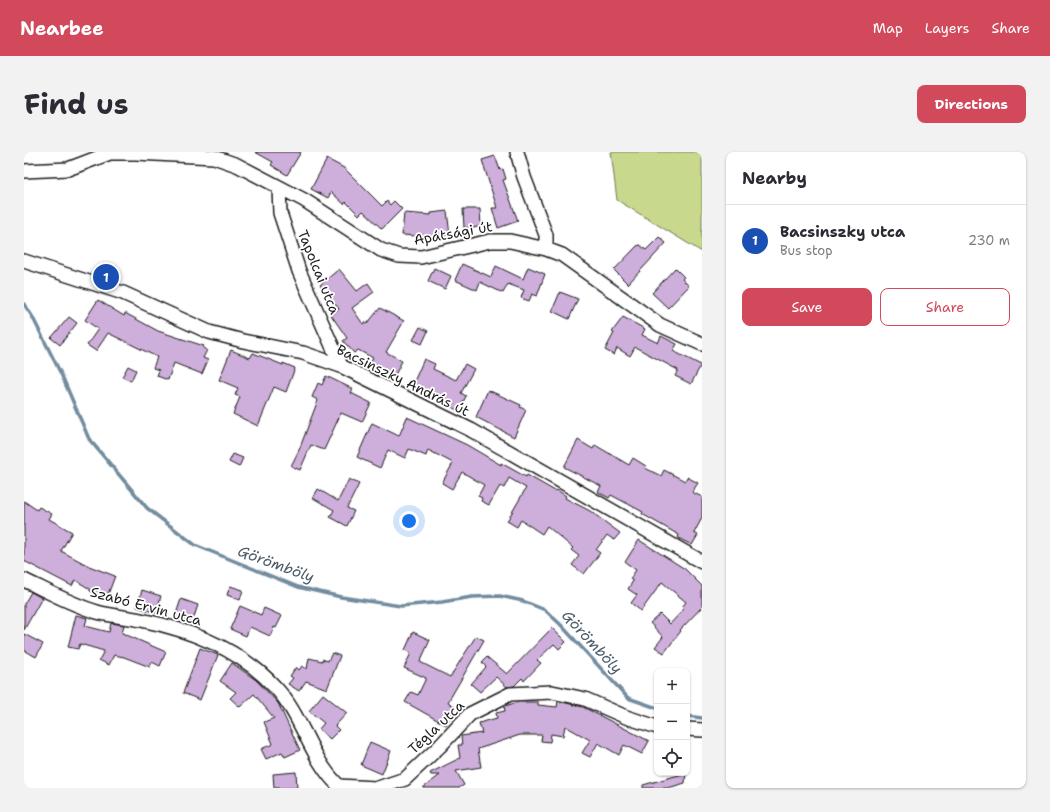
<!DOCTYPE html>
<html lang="en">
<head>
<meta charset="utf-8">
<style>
  body { margin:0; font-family:"Shantell Sans",sans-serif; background:#f2f2f3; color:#2b2b33 }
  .controls { position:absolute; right:12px; bottom:12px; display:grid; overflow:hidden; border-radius:8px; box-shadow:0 1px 3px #0004 }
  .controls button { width:36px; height:36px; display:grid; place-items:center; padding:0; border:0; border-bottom:1px solid #e1e1e2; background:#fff; color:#2b2b33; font:20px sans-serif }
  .you { position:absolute; left:385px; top:369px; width:14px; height:14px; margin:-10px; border:3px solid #fff; border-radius:50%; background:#1a73e8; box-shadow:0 0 0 6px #1a73e833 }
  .badge { display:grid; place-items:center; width:26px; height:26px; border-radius:50%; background:#d1495b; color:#fff; font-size:13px; font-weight:700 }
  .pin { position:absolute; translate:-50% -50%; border:2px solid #fff; box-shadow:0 1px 4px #0006 }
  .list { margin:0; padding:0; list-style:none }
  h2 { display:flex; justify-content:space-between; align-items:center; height:52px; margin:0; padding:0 16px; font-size:17px }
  h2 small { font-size:13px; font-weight:400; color:#7c7c81 }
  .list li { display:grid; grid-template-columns:26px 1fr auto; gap:12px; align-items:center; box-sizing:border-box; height:72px; padding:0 16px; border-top:1px solid #e1e1e2 }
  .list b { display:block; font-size:15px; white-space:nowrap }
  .list p { margin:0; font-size:13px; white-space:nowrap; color:#7c7c81 }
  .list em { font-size:13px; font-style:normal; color:#7c7c81 }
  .actions { display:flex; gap:8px; padding:12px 16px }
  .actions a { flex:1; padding:9px 0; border:1px solid #d1495b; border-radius:8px; text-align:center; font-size:14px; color:#d1495b }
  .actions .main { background:#d1495b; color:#fff }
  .icon { flex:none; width:22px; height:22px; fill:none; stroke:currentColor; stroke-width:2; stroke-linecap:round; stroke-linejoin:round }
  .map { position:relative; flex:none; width:678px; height:636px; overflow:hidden; border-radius:8px }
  header { display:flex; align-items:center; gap:24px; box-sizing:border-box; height:56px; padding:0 20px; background:#d1495b; color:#fff }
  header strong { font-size:19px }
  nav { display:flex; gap:22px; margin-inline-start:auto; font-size:14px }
  .intro { display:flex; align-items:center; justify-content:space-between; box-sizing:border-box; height:96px; padding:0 24px }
  h1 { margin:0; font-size:28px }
  .button { padding:10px 18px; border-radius:8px; background:#d1495b; color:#fff; font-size:14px; font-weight:700 }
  main { display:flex; gap:24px; padding:0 24px }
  aside { flex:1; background:#fff; border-radius:8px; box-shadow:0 1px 3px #0004 }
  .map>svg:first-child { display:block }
  .green { fill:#c8d88d; stroke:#727a54 }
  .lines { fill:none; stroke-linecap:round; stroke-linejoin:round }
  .stream { stroke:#728c9f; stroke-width:3.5 }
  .building { fill:#ceaedb; stroke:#1c1c1c }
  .minor-casing { stroke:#1c1c1c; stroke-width:16 }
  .minor { stroke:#fff; stroke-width:13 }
  .labels { text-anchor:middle; stroke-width:3.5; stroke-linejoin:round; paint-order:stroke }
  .street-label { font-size:14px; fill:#1c1c1c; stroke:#fff }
  .water-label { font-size:15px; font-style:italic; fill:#4e5d69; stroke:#fff }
</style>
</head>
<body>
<header>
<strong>Nearbee</strong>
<nav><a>Map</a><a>Layers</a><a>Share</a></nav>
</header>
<div class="intro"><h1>Find us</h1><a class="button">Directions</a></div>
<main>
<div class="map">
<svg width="678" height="636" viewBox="0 0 678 636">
  <rect width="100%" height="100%" fill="#fff"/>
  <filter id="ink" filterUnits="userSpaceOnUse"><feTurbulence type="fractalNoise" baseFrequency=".025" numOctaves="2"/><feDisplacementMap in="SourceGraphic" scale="8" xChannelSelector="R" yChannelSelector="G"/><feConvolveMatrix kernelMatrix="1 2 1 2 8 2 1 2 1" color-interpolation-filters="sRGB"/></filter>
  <g filter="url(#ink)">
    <path class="green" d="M587 0H678V100L593 48Z"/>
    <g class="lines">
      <path class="stream" d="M0 152 8 164 38 224 65 287 123 356 171 393 274 435 317 445 377 454 418 450 448 445 476 444 499 449 521 458 536 472 604 546 633 556
        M663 564 678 566"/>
    </g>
    <path class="building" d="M231 0H277L263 23 247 13 249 10Z
      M471 4 476 18 479 17 482 27 479 28 494 69 474 76 468 56H473L458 8Z
      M303 7 320 16 358 54 363 49 366 53 370 49 378 57 358 77 339 59 335 63 322 50 320 52 307 40 304 46 287 37Z
      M439 57H456L457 75 440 76Z
      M423 59 426 83 406 85 378 83 380 61 407 63V61Z
      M635 85 642 91 604 132 590 118 613 94 616 93 622 98Z
      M438 112 467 125 472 114 499 127 504 115 521 122 513 144 508 142 505 149 497 146 500 138 484 132 479 141 456 130 453 138 431 128Z
      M410 116 427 124 421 137 404 129Z
      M651 116 660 125 658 127 665 134 644 156 628 141Z
      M315 117 333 139 344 131 350 140 328 156 339 172 342 170 343 172 356 156 380 169 362 200 378 209 370 225 346 211 349 206 334 198 330 201 319 189 323 186 307 163 315 157 296 133Z
      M536 140 554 147 545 167 528 159Z
      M74 148 100 164 101 161 134 179 180 194 179 196 183 198 179 206 184 208 178 222 150 211 144 228 133 224 135 218 129 216 133 205 84 181 72 199 63 193 74 177 61 168Z
      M45 165 53 171 36 193 27 186Z
      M599 165 621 177 618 183 634 191 637 184 653 192 649 199 677 213 667 232 651 224 654 218 611 195 606 204 593 196 590 203 581 198 590 181 588 180Z
      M396 175 404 179 398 192 389 188Z
      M207 198 226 206 229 201 259 213V211L271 216 262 240 250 235 234 274 209 262 216 245 211 243 214 236 195 228Z
      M400 207 411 212 409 217 432 228 441 212 450 217 437 241 442 244 435 259 388 234Z
      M104 214 112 218 107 229 98 225Z
      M302 224 329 237 327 241 347 251 338 270 317 261 300 298 287 293 276 318 267 314 275 298 294 248 288 245 294 231 298 233Z
      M464 238 497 253 496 255 502 258 490 285 452 265Z
      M383 265 443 293 477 313V311L502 325 503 323 531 339 533 338 542 344 541 346 566 359 596 381 590 388 583 383 572 398 576 401 560 422 548 413 555 404 547 398 549 396 523 374 518 382 497 368 493 375 483 369 502 336 485 326 480 336 476 334 465 353 457 349 458 346 454 344 460 333 438 320 428 337 418 331 429 311 404 298 402 304 385 297 381 306 364 298 356 316 333 305 348 271 375 284Z
      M554 288 569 297 571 293 605 313 609 306 622 314 621 316 637 324 640 318 661 329 663 325 674 331 668 340 678 345V366L670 381 674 383 668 393 654 386 655 383 618 362 619 360 587 343 585 346 574 340 577 334 540 315Z
      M209 302 219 306 215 315 205 310Z
      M325 327 335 332 323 356 330 359 323 374 306 365 310 358 289 346 294 337 314 349Z
      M0 349 13 358 15 355 28 362 25 367 48 380 37 399 65 414 91 424 83 445 66 439V437L51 428 48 434 0 409Z
      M615 388 661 417 678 434V455L656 478 657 479 640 501 631 495 639 485 626 471 636 462 646 472 660 457 658 455 662 450 638 430 617 459 607 451 613 443 604 437 609 429 606 427 612 418 601 410Z
      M206 434 219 438 216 448 203 443Z
      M118 438 137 444 132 461 113 455Z
      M7 440 18 446 0 478V452Z
      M157 447 174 453 168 471 151 465Z
      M216 454 237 463 240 456 258 464 252 476 250 475 246 484 226 475 222 484 206 477Z
      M52 463 63 466 61 474 85 480 87 471 100 473 98 481 142 500 136 514 128 510 126 515 100 505 90 503 85 513 75 508 80 499 56 492 54 497 44 495Z
      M528 476 542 490 535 497 530 492 513 508 517 511 500 529 498 526 490 534 483 535 472 525 456 540 447 532 462 515 458 510 463 505 483 522Z
      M389 480 406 488 396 510 426 525 452 484 460 488 424 550 431 555 422 573 381 550 387 540 394 543 402 526 380 516 387 501 381 498Z
      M0 482 19 492 12 505 0 498Z
      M176 496 194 503 176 548 159 541Z
      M308 501 316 504 303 537 282 529 275 539 264 532 269 526 266 524 272 515 275 518 278 514 283 517 285 506 298 509V507L304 509Z
      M208 511 232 528 254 551 276 598 261 605 258 600 242 607 237 597 249 592 240 570 250 566 230 542 216 555 206 546 212 540 196 529Z
      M299 542 323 561 311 574 315 578 306 587 295 577 300 571 285 559Z
      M534 549 559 555 625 589 618 602 600 593 595 603 574 591 566 605 558 601 566 588 541 574 539 584 527 582 526 590 517 589 518 583H496L454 597 457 615 432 619 440 633 435 636H399L416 623H407L406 621 436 606 434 593H438L437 584 458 581 455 571 473 566 472 561 481 559 480 554 495 550H514V553L533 555Z
      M346 590 367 599 358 622 337 613Z
      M272 620 273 636H250L249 622Z
      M662 621 661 631 644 636H619V633Z"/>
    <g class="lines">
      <g class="minor-casing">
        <path id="minor" d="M493 0 500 25 522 83V97
          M0 19 44 17 86 1H112L190 5 213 13 280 48 357 98 375 104 397 105 466 89H486L522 97 538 103 636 173 678 192
          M255 36 256 61 275 119 317 214
          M0 109 99 141 185 180 219 189 279 201 317 214 447 278 678 410
          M0 428C23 439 48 453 73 460 87 464 103 465 117 468 167 478 216 497 251 535 279 564 286 607 315 634
          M663 577 678 578
          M315 634 352 636
          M354 636 381 627 416 594 446 562 486 542 528 540 561 547 602 565 633 575"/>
      </g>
      <use href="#minor" class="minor"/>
    </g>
  </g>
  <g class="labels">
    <g class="street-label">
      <text transform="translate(429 81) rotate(-10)" y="5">Apátsági út</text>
      <text transform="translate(295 120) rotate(68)" y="5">Tapolcai utca</text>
      <text transform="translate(379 228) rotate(26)" y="5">Bacsinszky András út</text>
      <text transform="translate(122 454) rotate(15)" y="5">Szabó Ervin utca</text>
      <text transform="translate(412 575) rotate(-43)" y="5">Tégla utca</text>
    </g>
    <g class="water-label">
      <text transform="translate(252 412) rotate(20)" y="5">Görömböly</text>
      <text transform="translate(568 490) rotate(47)" y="5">Görömböly</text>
    </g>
  </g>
</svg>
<div class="controls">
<button>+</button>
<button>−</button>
<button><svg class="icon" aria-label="locate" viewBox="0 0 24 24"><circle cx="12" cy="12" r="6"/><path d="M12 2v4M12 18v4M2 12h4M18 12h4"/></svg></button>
</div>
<div class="you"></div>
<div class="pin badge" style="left:82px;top:125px;background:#1a4fb4">1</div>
</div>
<aside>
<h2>Nearby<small></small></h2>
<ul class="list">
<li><span class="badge" style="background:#1a4fb4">1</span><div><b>Bacsinszky utca</b><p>Bus stop</p></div><em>230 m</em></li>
</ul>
<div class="actions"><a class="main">Save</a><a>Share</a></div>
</aside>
</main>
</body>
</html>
